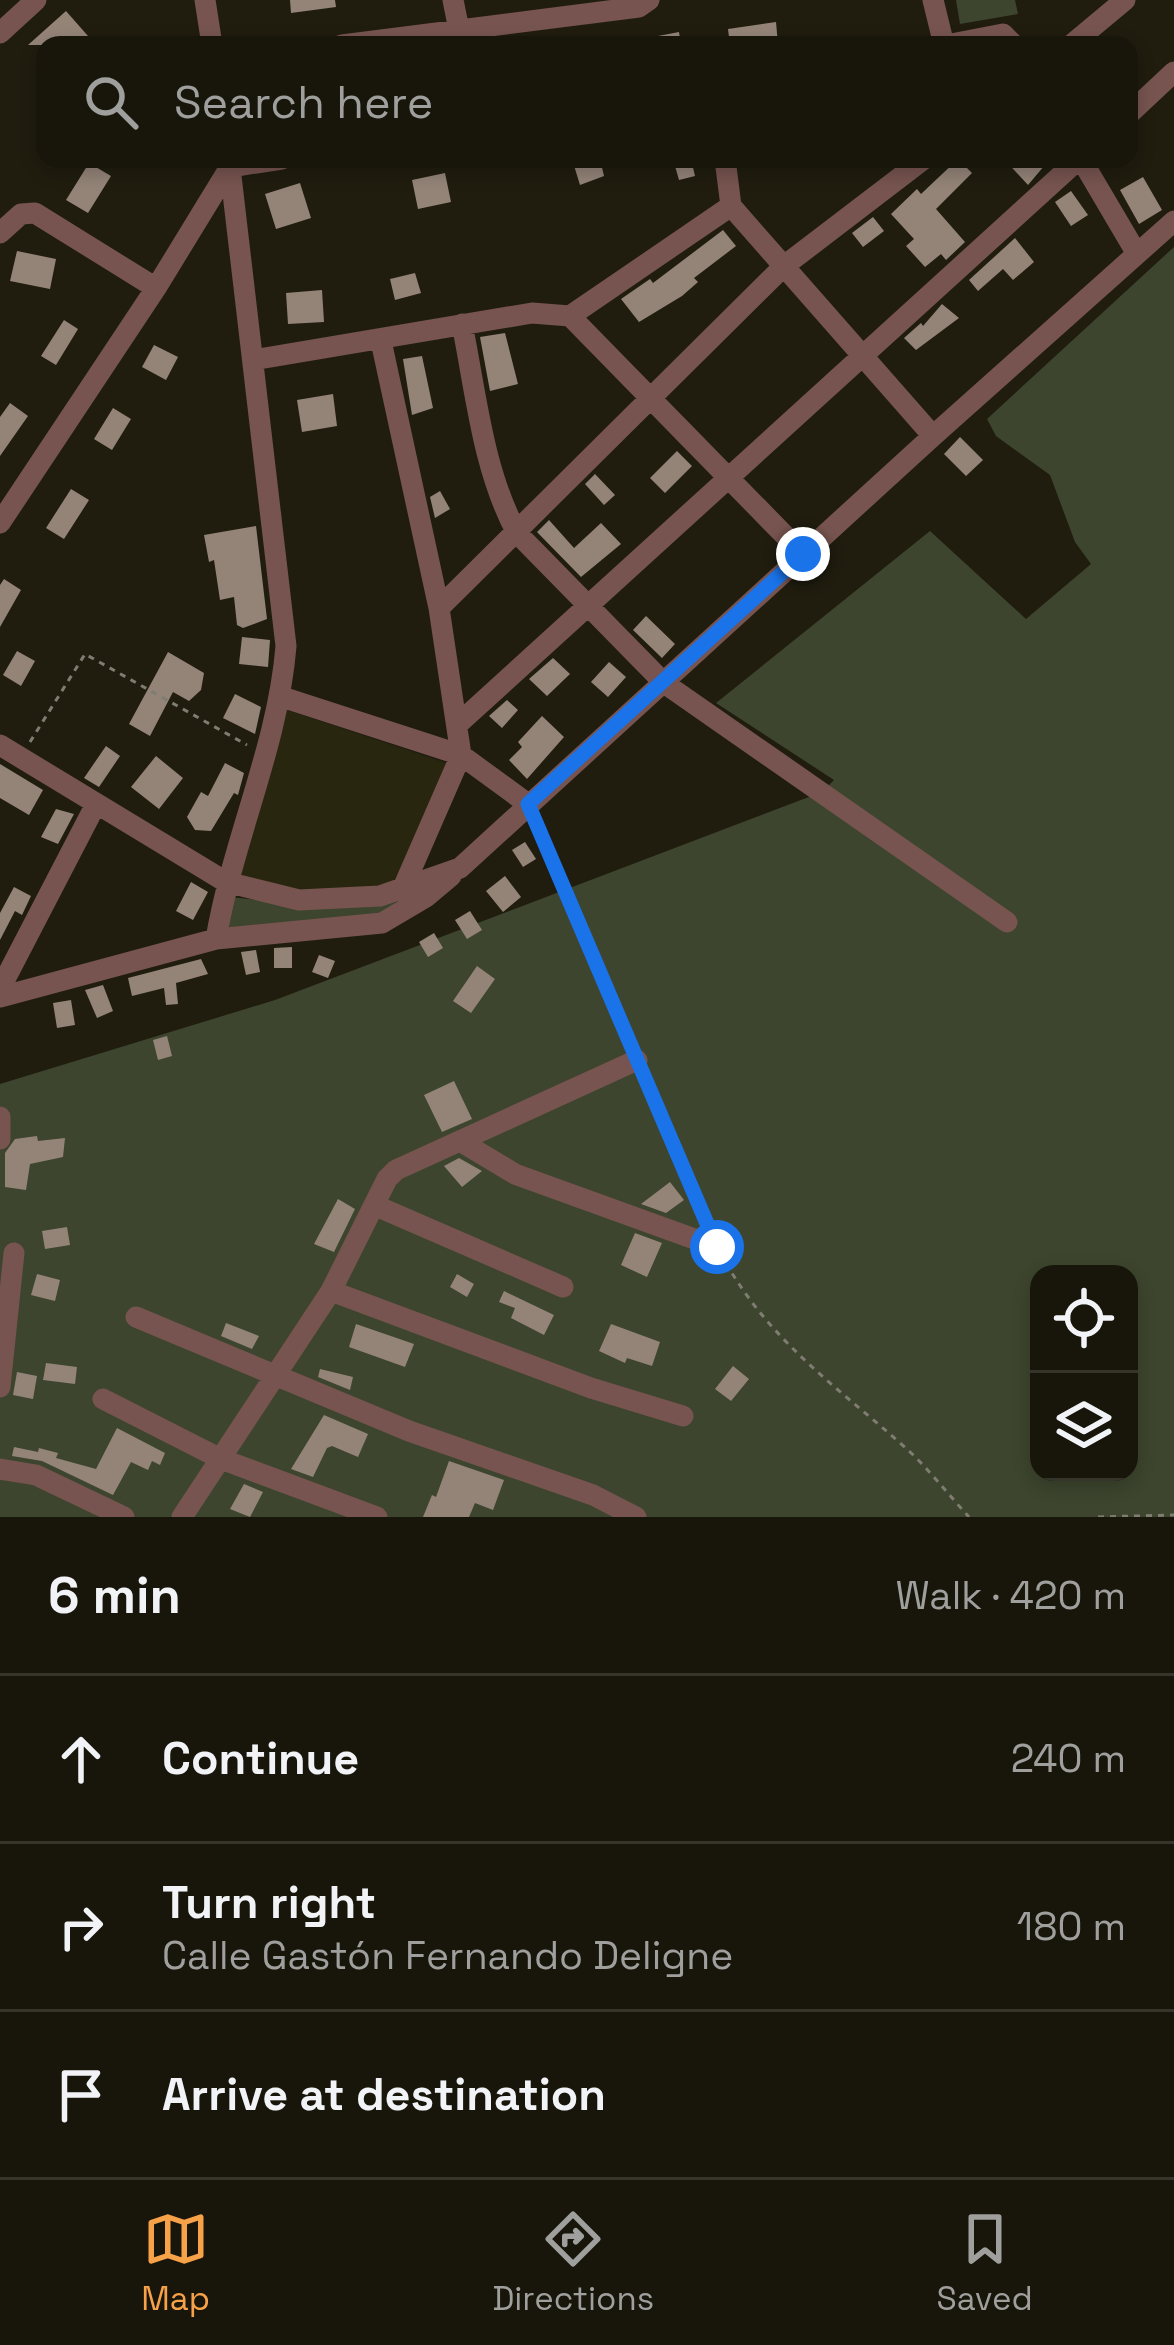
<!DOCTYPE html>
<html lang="en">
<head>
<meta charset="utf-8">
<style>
  body { margin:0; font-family:"Space Grotesk",sans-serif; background:#211f14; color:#f1f3f6 }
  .controls { position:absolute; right:36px; bottom:36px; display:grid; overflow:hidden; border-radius:24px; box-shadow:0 6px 18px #0003 }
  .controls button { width:108px; height:108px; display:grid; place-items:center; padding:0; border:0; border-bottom:3px solid #36352c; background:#18160b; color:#f1f3f6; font:60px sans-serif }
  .stop { position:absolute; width:36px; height:36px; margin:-27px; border:9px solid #1a73e8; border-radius:50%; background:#fff }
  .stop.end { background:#1a73e8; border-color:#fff; box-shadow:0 3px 12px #0008 }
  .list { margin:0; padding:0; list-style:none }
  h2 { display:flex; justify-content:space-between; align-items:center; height:156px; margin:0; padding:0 48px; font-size:51px }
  h2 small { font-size:39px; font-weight:400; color:#9f9f9d }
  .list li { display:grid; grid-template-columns:78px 1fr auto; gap:36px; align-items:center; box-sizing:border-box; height:168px; padding:0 48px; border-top:3px solid #36352c }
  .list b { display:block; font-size:45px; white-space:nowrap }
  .list p { margin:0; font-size:39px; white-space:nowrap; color:#9f9f9d }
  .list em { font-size:39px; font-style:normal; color:#9f9f9d }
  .icon { flex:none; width:66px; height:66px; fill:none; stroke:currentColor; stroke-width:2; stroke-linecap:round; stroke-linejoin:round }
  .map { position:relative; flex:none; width:1174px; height:1517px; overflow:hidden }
  .search { position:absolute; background:#18160b; box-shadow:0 6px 18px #0003; left:36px; right:36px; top:36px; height:132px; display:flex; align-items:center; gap:30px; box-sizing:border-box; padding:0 42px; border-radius:24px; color:#9f9f9d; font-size:45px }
  .sheet { height:660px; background:#18160b }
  nav { display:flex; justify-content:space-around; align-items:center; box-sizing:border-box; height:168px; border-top:3px solid #36352c; background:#18160b; font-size:33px; color:#9f9f9d }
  nav a { display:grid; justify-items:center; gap:6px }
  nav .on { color:#f7a148 }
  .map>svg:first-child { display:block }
  .built { fill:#292610 }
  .green { fill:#3d452e; fill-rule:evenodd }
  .building { fill:#948478 }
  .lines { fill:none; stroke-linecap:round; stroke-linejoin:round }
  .path { stroke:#7f7c71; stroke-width:3; stroke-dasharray:6 6; stroke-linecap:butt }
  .minor { stroke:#77544f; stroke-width:21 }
  .route { stroke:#1a73e8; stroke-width:15 }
</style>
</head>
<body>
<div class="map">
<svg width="1174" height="1517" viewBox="0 0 1174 1517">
  <rect width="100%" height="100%" fill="#201d0f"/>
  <path class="built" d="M287 710 449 764 399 881 388 890H274L235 872Z"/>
  <path class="green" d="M956 0H1015L1018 14 960 24Z
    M1174 247V1517H0V1084L275 1000 822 792 834 780 716 703 930 531 1026 619 1091 564 1075 542 1050 475 996 436 987 419ZM1039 1274H1129V1472H1039Z
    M422 894 377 915 223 928 230 897 276 902Z"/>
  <path class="building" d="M290 0H335L336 7 291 13Z
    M66 11 88 36 78 45H28Z
    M776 22 778 44 730 45 728 29Z
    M679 32 681 45H638L637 40Z
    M572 159H600L604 176 580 185Z
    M673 159H691L695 176 679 180Z
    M958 159 972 173 936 209 965 242 946 260 941 254 925 267 906 246 914 239 891 214 917 189 921 194Z
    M1004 159H1050L1028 185Z
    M89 163 111 176 88 213 66 200Z
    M445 173 451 202 418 209 412 180Z
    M1143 177 1162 210 1139 224 1120 190Z
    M300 183 311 218 276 229 265 194Z
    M1071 191 1088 215 1071 226 1055 202Z
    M873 217 884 231 863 247 852 233Z
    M723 230 736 246 694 278 698 282 682 296 639 322 621 299 650 279 653 283Z
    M1015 238 1034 262 1013 280 1003 269 978 291 969 280Z
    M17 251 56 259 50 289 10 281Z
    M415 273 421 293 395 300 390 279Z
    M322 290 324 322 288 324 286 293Z
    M942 304 959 318 916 350 904 338 921 323 923 326Z
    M64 320 78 329 56 365 41 356Z
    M505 333 518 384 490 391 480 337Z
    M154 345 178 357 166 380 142 367Z
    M422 356 433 408 412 415 403 359Z
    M333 394 337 426 302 432 297 400Z
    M10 403 28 416 0 456V417Z
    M113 408 131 419 112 450 94 439Z
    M960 437 983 460 966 476 944 454Z
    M677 451 692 466 665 493 650 478Z
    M595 474 615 495 604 505 585 484Z
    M71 489 89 500 64 539 46 528Z
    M440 491 450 509 435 518 430 497Z
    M549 520 574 548 601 523 621 544 581 577 537 532Z
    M256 526 267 619 243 628 237 625 234 597 220 600 214 560 209 562 204 535Z
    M4 579 21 590 0 627V585Z
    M646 616 675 644 662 658 633 630Z
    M242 637 270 640 268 667 239 664Z
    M17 651 35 661 21 686 3 675Z
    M168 652 204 673 201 690 189 701 173 692 150 736 129 724Z
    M553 658 570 674 547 696 529 679Z
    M609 662 626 677 608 697 591 682Z
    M235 694 261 707 255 734 223 718Z
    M507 700 518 710 502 728 489 716Z
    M542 716 564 737 527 779 509 760 522 747 518 742Z
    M106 746 120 756 99 787 84 778Z
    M156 756 183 778 159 809 131 787Z
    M225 763 244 773 238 795 234 793 211 831 195 830 187 817 201 792 208 796Z
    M0 764 43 790 29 815 0 798Z
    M56 809 74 814 58 844 41 837Z
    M525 842 536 859 523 867 512 850Z
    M505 876 521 897 503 912 486 891Z
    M191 882 208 892 193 920 176 911Z
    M14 887 31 896 22 915 15 911 0 940V913Z
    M470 911 482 930 467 939 455 920Z
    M434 933 443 948 428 957 419 942Z
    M292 947V968H274V948Z
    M256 950 260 972 246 975 241 952Z
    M319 955 335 961 328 978 312 972Z
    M201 959 208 974 176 983 178 1004 166 1005 164 988 132 996 128 978Z
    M477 966 495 979 471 1013 453 1001Z
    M103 985 113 1011 97 1018 85 990Z
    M71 1000 75 1025 57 1028 53 1003Z
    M167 1036 172 1056 158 1060 153 1040Z
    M454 1081 472 1119 442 1132 424 1095Z
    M37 1136 38 1141 65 1138 63 1157 30 1164 26 1190 5 1187V1153L15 1139Z
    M459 1158 482 1171 462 1187 444 1166Z
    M670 1182 684 1200 666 1213 641 1204Z
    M338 1199 355 1209 334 1252 314 1244Z
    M67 1227 70 1245 45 1249 42 1231Z
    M635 1233 662 1243 647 1277 621 1265Z
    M37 1274 60 1280 55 1301 31 1295Z
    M457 1274 474 1284 467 1297 450 1287Z
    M504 1291 554 1315 544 1335 511 1318 515 1308 499 1302Z
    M226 1323 259 1336 252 1349 221 1336Z
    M356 1324 414 1344 405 1367 349 1347Z
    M611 1324 660 1342 652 1366 627 1358 625 1363 599 1351Z
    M46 1363 77 1367 75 1384 43 1380Z
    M733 1366 749 1379 731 1401 715 1389Z
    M320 1369 353 1377 350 1390 318 1377Z
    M17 1372 37 1376 33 1399 13 1395Z
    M324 1415 368 1434 358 1457 332 1446 327 1448 313 1477 291 1469Z
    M117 1428 165 1453 160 1465 152 1461 148 1470 131 1462 113 1495 42 1461 12 1456 14 1447 38 1452 39 1448 58 1453 56 1458 96 1469Z
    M449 1461 504 1480 493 1510 475 1503 469 1517H423L432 1495 436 1497Z
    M244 1484 263 1492 250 1517 230 1509Z"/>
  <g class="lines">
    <path class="path" d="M30 742 85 654 247 745
      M536 822 631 1045
      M644 1076 706 1222
      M726 1263C770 1340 834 1385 899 1442 925 1464 946 1492 969 1517
      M1098 1517 1174 1515"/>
    <path class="minor" d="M205 0 212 45
      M453 0 459 30
      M933 0 944 45
      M0 33 36 0
      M342 45 639 7 649 0
      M946 45 1003 34 1014 45
      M1071 45 1125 0
      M1129 114 1174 72
      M725 159 731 206 933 436
      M1081 159 1137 254
      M230 167 282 159
      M0 233 21 214 35 213 156 288
      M570 316 731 206
      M462 324C476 393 483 471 517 533L664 683 1007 922
      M381 341 439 608 461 755 403 888
      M253 360 532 313 570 316 803 554
      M0 523 156 288 230 167
      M439 608 784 266 924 159
      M282 697 461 755 528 804
      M458 724 1079 159
      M0 745 226 882 299 900 380 896 460 868 933 436 1174 221
      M216 939C233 839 278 746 286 646L229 159
      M0 989 96 804
      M0 997 216 939 382 923 426 897 451 876
      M0 1117V1139
      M460 1141 515 1174 717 1247
      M374 1205 563 1287
      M331 1291 591 1388 683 1416
      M136 1317 409 1431 593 1495 636 1517
      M0 1387 14 1253
      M103 1399 221 1459 377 1517
      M0 1469 36 1475 124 1517
      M182 1517 331 1291 387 1179 396 1170 637 1060"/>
  </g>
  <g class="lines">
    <path class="route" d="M717 1247 528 804 803 554"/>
  </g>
</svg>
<div class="controls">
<button><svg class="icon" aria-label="locate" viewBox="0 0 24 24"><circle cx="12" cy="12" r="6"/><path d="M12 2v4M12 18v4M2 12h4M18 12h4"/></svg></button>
<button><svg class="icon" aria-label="layers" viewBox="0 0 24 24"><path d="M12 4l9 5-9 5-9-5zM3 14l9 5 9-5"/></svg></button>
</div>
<div class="stop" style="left:717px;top:1247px"></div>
<div class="stop end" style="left:803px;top:554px"></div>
<div class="search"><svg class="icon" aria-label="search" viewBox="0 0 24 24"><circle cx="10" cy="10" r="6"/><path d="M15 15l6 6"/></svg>Search here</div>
</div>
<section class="sheet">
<h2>6 min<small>Walk · 420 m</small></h2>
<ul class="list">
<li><svg class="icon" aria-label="ahead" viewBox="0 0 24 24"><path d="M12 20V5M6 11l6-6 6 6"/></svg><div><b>Continue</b></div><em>240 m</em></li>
<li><svg class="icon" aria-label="right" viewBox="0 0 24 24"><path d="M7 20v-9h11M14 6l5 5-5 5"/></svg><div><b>Turn right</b><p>Calle Gastón Fernando Deligne</p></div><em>180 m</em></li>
<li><svg class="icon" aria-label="arrive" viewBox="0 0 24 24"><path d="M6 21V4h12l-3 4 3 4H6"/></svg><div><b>Arrive at destination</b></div></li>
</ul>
</section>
<nav>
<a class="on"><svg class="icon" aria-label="map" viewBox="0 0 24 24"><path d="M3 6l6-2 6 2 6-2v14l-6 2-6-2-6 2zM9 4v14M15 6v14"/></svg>Map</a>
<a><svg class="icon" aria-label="directions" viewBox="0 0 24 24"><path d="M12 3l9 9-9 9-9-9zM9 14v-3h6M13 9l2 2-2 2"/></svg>Directions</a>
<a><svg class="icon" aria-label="saved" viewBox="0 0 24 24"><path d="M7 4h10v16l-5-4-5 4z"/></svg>Saved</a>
</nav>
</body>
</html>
